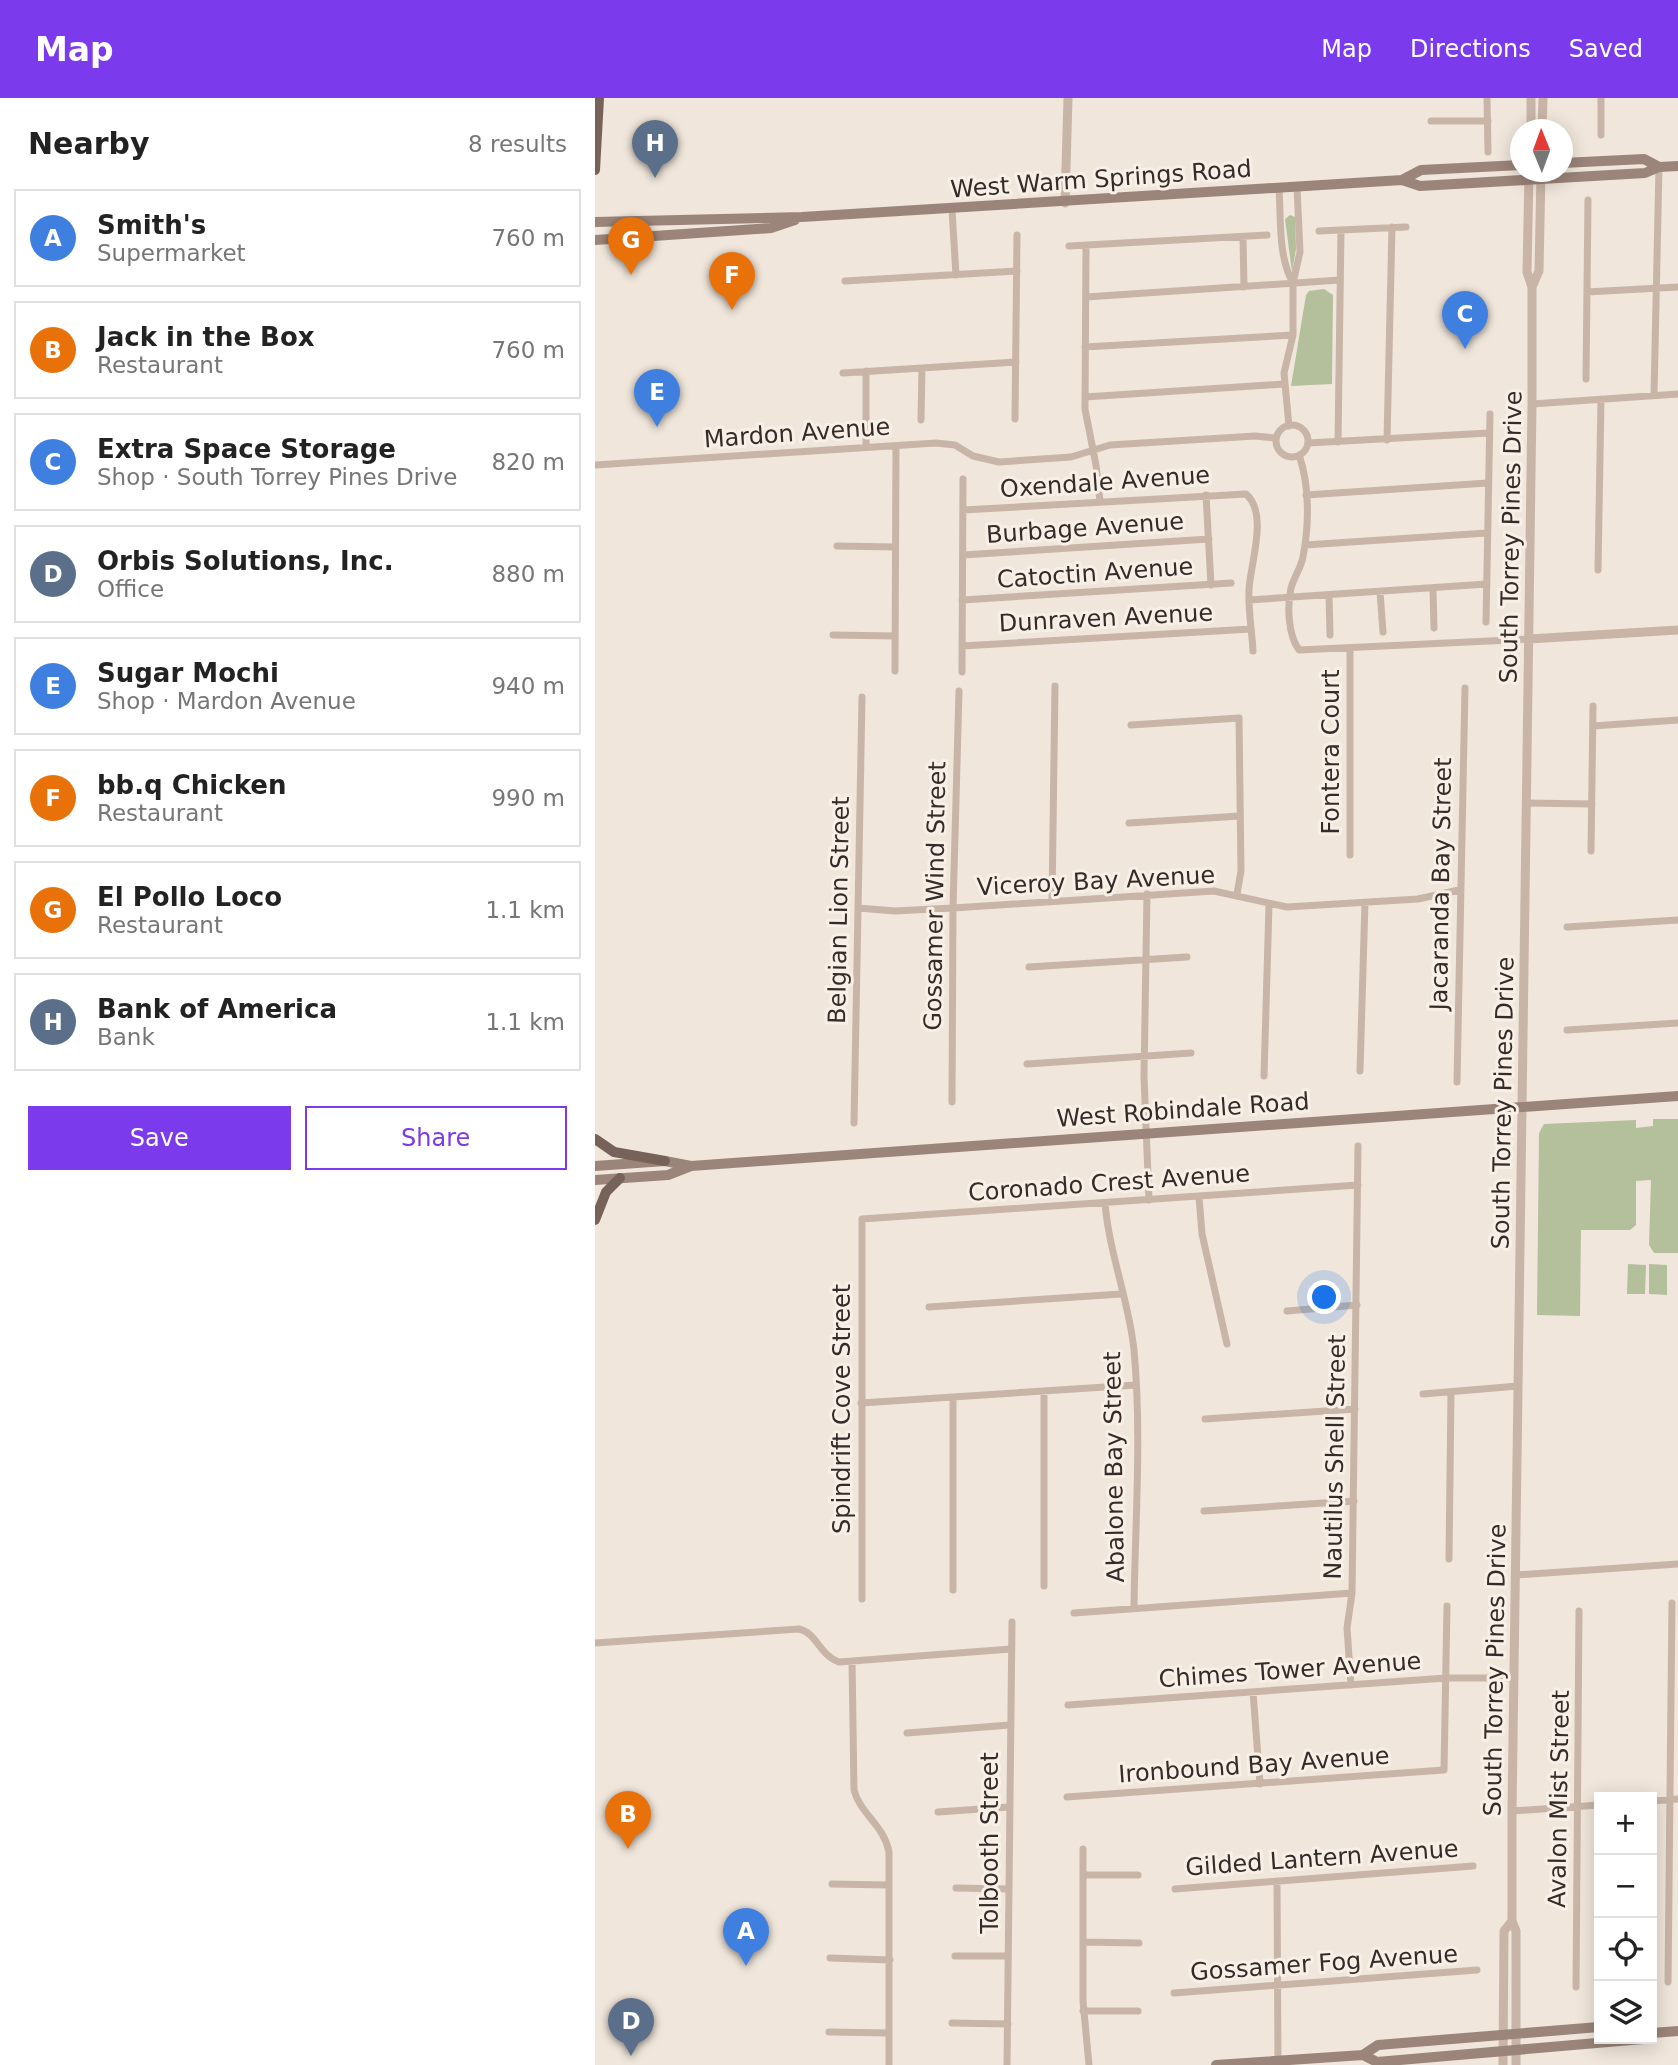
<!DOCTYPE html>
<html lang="en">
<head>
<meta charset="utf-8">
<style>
  body { margin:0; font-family:"DejaVu Sans",sans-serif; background:#f2f2f2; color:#222 }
  .controls { position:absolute; right:21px; bottom:21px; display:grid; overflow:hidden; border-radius:0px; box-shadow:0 4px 18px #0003 }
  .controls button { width:63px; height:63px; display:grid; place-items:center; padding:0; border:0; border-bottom:2px solid #e0e0e0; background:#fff; color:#222; font:35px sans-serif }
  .compass { position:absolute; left:915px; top:21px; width:63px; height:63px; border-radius:50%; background:#fff; box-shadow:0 4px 18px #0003; rotate:359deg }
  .you { position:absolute; left:730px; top:1200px; width:24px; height:24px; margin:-18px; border:5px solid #fff; border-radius:50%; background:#1a73e8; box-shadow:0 0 0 10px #1a73e833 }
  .badge { display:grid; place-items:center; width:46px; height:46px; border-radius:50%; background:#7c3aed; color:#fff; font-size:23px; font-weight:700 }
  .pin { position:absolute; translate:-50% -58px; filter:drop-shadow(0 2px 4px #0008) }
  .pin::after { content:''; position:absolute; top:37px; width:24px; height:21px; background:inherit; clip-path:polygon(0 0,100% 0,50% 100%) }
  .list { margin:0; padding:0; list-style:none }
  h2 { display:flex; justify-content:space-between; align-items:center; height:91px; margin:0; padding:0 28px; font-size:30px }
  h2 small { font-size:23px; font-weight:400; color:#767676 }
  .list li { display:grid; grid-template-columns:46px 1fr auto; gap:21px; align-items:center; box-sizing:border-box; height:98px; margin:0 14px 14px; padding:0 14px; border:2px solid #e0e0e0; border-radius:0px }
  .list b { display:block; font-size:26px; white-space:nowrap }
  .list p { margin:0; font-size:23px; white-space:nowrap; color:#767676 }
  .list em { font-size:23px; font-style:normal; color:#767676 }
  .actions { display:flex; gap:14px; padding:21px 28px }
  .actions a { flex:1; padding:16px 0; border:2px solid #7c3aed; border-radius:0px; text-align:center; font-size:24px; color:#7c3aed }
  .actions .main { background:#7c3aed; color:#fff }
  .icon { flex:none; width:38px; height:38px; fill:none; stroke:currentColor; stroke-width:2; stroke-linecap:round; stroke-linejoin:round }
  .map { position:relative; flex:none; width:1083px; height:1967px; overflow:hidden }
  header { display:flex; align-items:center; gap:42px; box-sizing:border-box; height:98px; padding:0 35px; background:#7c3aed; color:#fff }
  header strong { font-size:33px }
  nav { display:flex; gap:38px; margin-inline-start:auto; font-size:24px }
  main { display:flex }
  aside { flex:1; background:#fff }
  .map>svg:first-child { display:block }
  .green { fill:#b4bf9c }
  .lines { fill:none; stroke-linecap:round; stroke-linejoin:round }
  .minor { stroke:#c8b5a7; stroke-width:7 }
  .tertiary { stroke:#c8b5a7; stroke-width:9 }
  .secondary { stroke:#9b8479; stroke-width:10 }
  .primary { stroke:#766259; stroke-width:10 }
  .labels { text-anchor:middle; stroke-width:6; stroke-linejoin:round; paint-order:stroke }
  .street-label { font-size:24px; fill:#352b28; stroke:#f8f0e7 }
</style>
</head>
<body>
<header>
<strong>Map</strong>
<nav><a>Map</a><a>Directions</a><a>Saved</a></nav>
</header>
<main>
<aside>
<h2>Nearby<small>8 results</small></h2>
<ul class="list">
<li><span class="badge" style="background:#3f7fe0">A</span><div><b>Smith's</b><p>Supermarket</p></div><em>760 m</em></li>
<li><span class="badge" style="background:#e8710a">B</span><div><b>Jack in the Box</b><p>Restaurant</p></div><em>760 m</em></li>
<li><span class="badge" style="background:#3f7fe0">C</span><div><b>Extra Space Storage</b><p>Shop · South Torrey Pines Drive</p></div><em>820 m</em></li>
<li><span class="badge" style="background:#5c6f8a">D</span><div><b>Orbis Solutions, Inc.</b><p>Office</p></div><em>880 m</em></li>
<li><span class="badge" style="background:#3f7fe0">E</span><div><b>Sugar Mochi</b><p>Shop · Mardon Avenue</p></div><em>940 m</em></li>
<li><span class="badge" style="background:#e8710a">F</span><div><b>bb.q Chicken</b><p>Restaurant</p></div><em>990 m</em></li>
<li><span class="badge" style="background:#e8710a">G</span><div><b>El Pollo Loco</b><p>Restaurant</p></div><em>1.1 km</em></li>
<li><span class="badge" style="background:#5c6f8a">H</span><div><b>Bank of America</b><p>Bank</p></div><em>1.1 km</em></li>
</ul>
<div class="actions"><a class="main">Save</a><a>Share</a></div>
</aside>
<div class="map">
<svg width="1083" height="1967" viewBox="0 0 1083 1967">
  <rect width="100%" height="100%" fill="#f0e6db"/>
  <path class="green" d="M695 117 700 119 701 151 697 174 690 121Z
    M729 191 738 197 737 286 696 288 711 197 714 193Z
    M1058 1021H1083V1155H1059L1054 1147 1056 1082 1041 1083V1127L1035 1132H986L985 1218 942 1217 944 1035 949 1026 1041 1022V1030L1058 1028Z
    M1033 1166 1051 1167 1050 1196H1032Z
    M1054 1166 1072 1167V1197L1054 1196Z"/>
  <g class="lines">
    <path class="minor" d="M892 0 893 54
      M836 23H893
      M1006 37V0
      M684 90C686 121 683 159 698 185
      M357 112 361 177
      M724 133 811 129
      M648 139 649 189
      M474 148 672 137
      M491 149 490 311 501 367 505 403
      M250 183 422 173
      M992 194 1083 189
      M491 199 745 182
      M490 249 698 237
      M271 273V349
      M248 275 421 264
      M991 281 993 102
      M1059 297 1064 69
      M490 299 689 286
      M937 306 1083 296
      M420 321 422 137
      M326 322 327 270
      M681 343a16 16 0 1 1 32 0a16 16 0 1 1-32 0Z
      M694 328 689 275 698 237V185L705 154 702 89
      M792 342 797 129
      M743 344 746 132
      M713 345 894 335
      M704 357C715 388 714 428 708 459 706 470 699 479 696 490 692 508 693 537 704 552L934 541
      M0 367 341 345 360 347 378 358 404 364 476 359 515 347 660 338 681 340
      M611 397 616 487
      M711 397 893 385
      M368 412 651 396C674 416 655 466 654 492 653 512 657 533 658 553
      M710 447 892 435
      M242 448 300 449
      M368 457 614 441
      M1003 472 1006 301
      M838 491 839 530
      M785 494 788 534
      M734 497 735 537
      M367 502 636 485
      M654 502 892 486
      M891 524 895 316
      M238 537 300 538
      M367 548 656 531
      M755 551V757
      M300 573 301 348
      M367 574 368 381
      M536 627 644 620 646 773 642 796
      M998 628 1083 622
      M931 705 997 706
      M534 725 645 718
      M996 753 998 608
      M552 796 549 979 554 1102
      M457 803 460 588
      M263 810 300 813 358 810 619 793 692 809 823 801 864 792
      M972 829 1083 822
      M434 869 592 859
      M972 932 1083 925
      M432 966 596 955
      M765 973 770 804
      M669 978 674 807
      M862 984 870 590
      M357 1004 358 810 364 593
      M259 1025 267 599
      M604 1099 607 1136 632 1246
      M510 1105C514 1155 534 1203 539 1252 547 1337 540 1425 539 1510
      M334 1209 526 1196
      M692 1213 762 1207
      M828 1296 923 1288
      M358 1299V1492
      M266 1305 541 1287
      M610 1321 760 1311
      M609 1413 759 1403
      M854 1461 856 1294
      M920 1477 1083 1466
      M449 1488V1293
      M267 1501V1121L763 1087
      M479 1515 757 1495
      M0 1545 204 1531C222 1535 224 1557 244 1564L416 1551
      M257 1563 259 1692C265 1716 289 1727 294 1754V1967
      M756 1587 752 1530 757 1495 763 1048
      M658 1594 665 1686
      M473 1607 851 1580H919
      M312 1635 415 1627
      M472 1699 849 1672 852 1508
      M1057 1703 1083 1701
      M917 1713 1004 1707
      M343 1714 414 1709
      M488 1751V1903L494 1967
      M488 1777H543
      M682 1783 683 1967
      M237 1786 294 1787
      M361 1790 413 1791
      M580 1791 878 1768
      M488 1844 544 1845
      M360 1858H413
      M235 1860 295 1862
      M1073 1884 1077 1505
      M981 1889 984 1513
      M579 1895 882 1872
      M488 1913H543
      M357 1925 413 1926
      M234 1934 294 1935
      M412 1967 417 1524"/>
    <path class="tertiary" d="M936 32V0
      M947 32 948 0
      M470 105 473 0
      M937 189 944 173 946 74
      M934 541 1083 532
      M908 1967 909 1833 917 1823
      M921 1967V1833L917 1823V1713L937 306V189L932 174 934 74"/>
    <path class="secondary" d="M968 65 1049 61 1064 69
      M807 82 826 72 926 67
      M0 124 207 119 807 82 825 88 1050 75 1064 69 1083 68
      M0 142 176 130 200 122
      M0 1068 70 1063 96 1068 1083 998
      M0 1082 73 1077 96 1068
      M1057 1935 1083 1933
      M768 1957 783 1947 1004 1929
      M621 1967 768 1957 782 1964 1048 1941"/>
    <path class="primary" d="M0 72 4 0
      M0 1041 19 1054 70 1063
      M0 1122 11 1094 25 1080"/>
  </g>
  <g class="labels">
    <g class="street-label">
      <text transform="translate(506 81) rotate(-4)" y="8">West Warm Springs Road</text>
      <text transform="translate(202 335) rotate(-4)" y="8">Mardon Avenue</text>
      <text transform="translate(510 384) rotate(-4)" y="8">Oxendale Avenue</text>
      <text transform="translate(490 430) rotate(-4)" y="8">Burbage Avenue</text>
      <text transform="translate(916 439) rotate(-89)" y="8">South Torrey Pines Drive</text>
      <text transform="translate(500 475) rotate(-4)" y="8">Catoctin Avenue</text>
      <text transform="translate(511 520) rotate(-3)" y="8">Dunraven Avenue</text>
      <text transform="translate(736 654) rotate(-90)" y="8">Fontera Court</text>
      <text transform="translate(501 783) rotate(-3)" y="8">Viceroy Bay Avenue</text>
      <text transform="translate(846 786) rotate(-89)" y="8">Jacaranda Bay Street</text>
      <text transform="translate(340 798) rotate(-89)" y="8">Gossamer Wind Street</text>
      <text transform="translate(244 812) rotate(-89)" y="8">Belgian Lion Street</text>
      <text transform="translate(908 1005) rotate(-89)" y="8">South Torrey Pines Drive</text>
      <text transform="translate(588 1012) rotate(-4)" y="8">West Robindale Road</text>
      <text transform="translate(514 1085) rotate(-4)" y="8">Coronado Crest Avenue</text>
      <text transform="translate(247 1311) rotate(-90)" y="8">Spindrift Cove Street</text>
      <text transform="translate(740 1359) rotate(-89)" y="8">Nautilus Shell Street</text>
      <text transform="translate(519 1369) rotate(-91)" y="8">Abalone Bay Street</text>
      <text transform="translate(695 1572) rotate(-4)" y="8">Chimes Tower Avenue</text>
      <text transform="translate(900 1572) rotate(-89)" y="8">South Torrey Pines Drive</text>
      <text transform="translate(659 1667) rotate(-4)" y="8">Ironbound Bay Avenue</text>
      <text transform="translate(964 1701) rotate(-89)" y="8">Avalon Mist Street</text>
      <text transform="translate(395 1745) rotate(-90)" y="8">Tolbooth Street</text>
      <text transform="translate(727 1760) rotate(-4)" y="8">Gilded Lantern Avenue</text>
      <text transform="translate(729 1865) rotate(-4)" y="8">Gossamer Fog Avenue</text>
    </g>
  </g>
</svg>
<div class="controls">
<button>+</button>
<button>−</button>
<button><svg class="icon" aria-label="locate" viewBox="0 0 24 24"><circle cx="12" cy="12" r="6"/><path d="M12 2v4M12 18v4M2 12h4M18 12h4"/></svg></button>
<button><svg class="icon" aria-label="layers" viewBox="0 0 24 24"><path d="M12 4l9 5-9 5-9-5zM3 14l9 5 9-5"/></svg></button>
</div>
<svg class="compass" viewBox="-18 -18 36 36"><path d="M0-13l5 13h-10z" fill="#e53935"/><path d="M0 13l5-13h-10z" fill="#767676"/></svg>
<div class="you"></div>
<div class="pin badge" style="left:151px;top:1868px;background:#3f7fe0">A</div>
<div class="pin badge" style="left:33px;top:1751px;background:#e8710a">B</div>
<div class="pin badge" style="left:870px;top:251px;background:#3f7fe0">C</div>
<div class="pin badge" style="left:36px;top:1958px;background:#5c6f8a">D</div>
<div class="pin badge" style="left:62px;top:329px;background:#3f7fe0">E</div>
<div class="pin badge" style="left:137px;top:212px;background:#e8710a">F</div>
<div class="pin badge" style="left:36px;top:177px;background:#e8710a">G</div>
<div class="pin badge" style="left:60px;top:80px;background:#5c6f8a">H</div>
</div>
</main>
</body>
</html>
